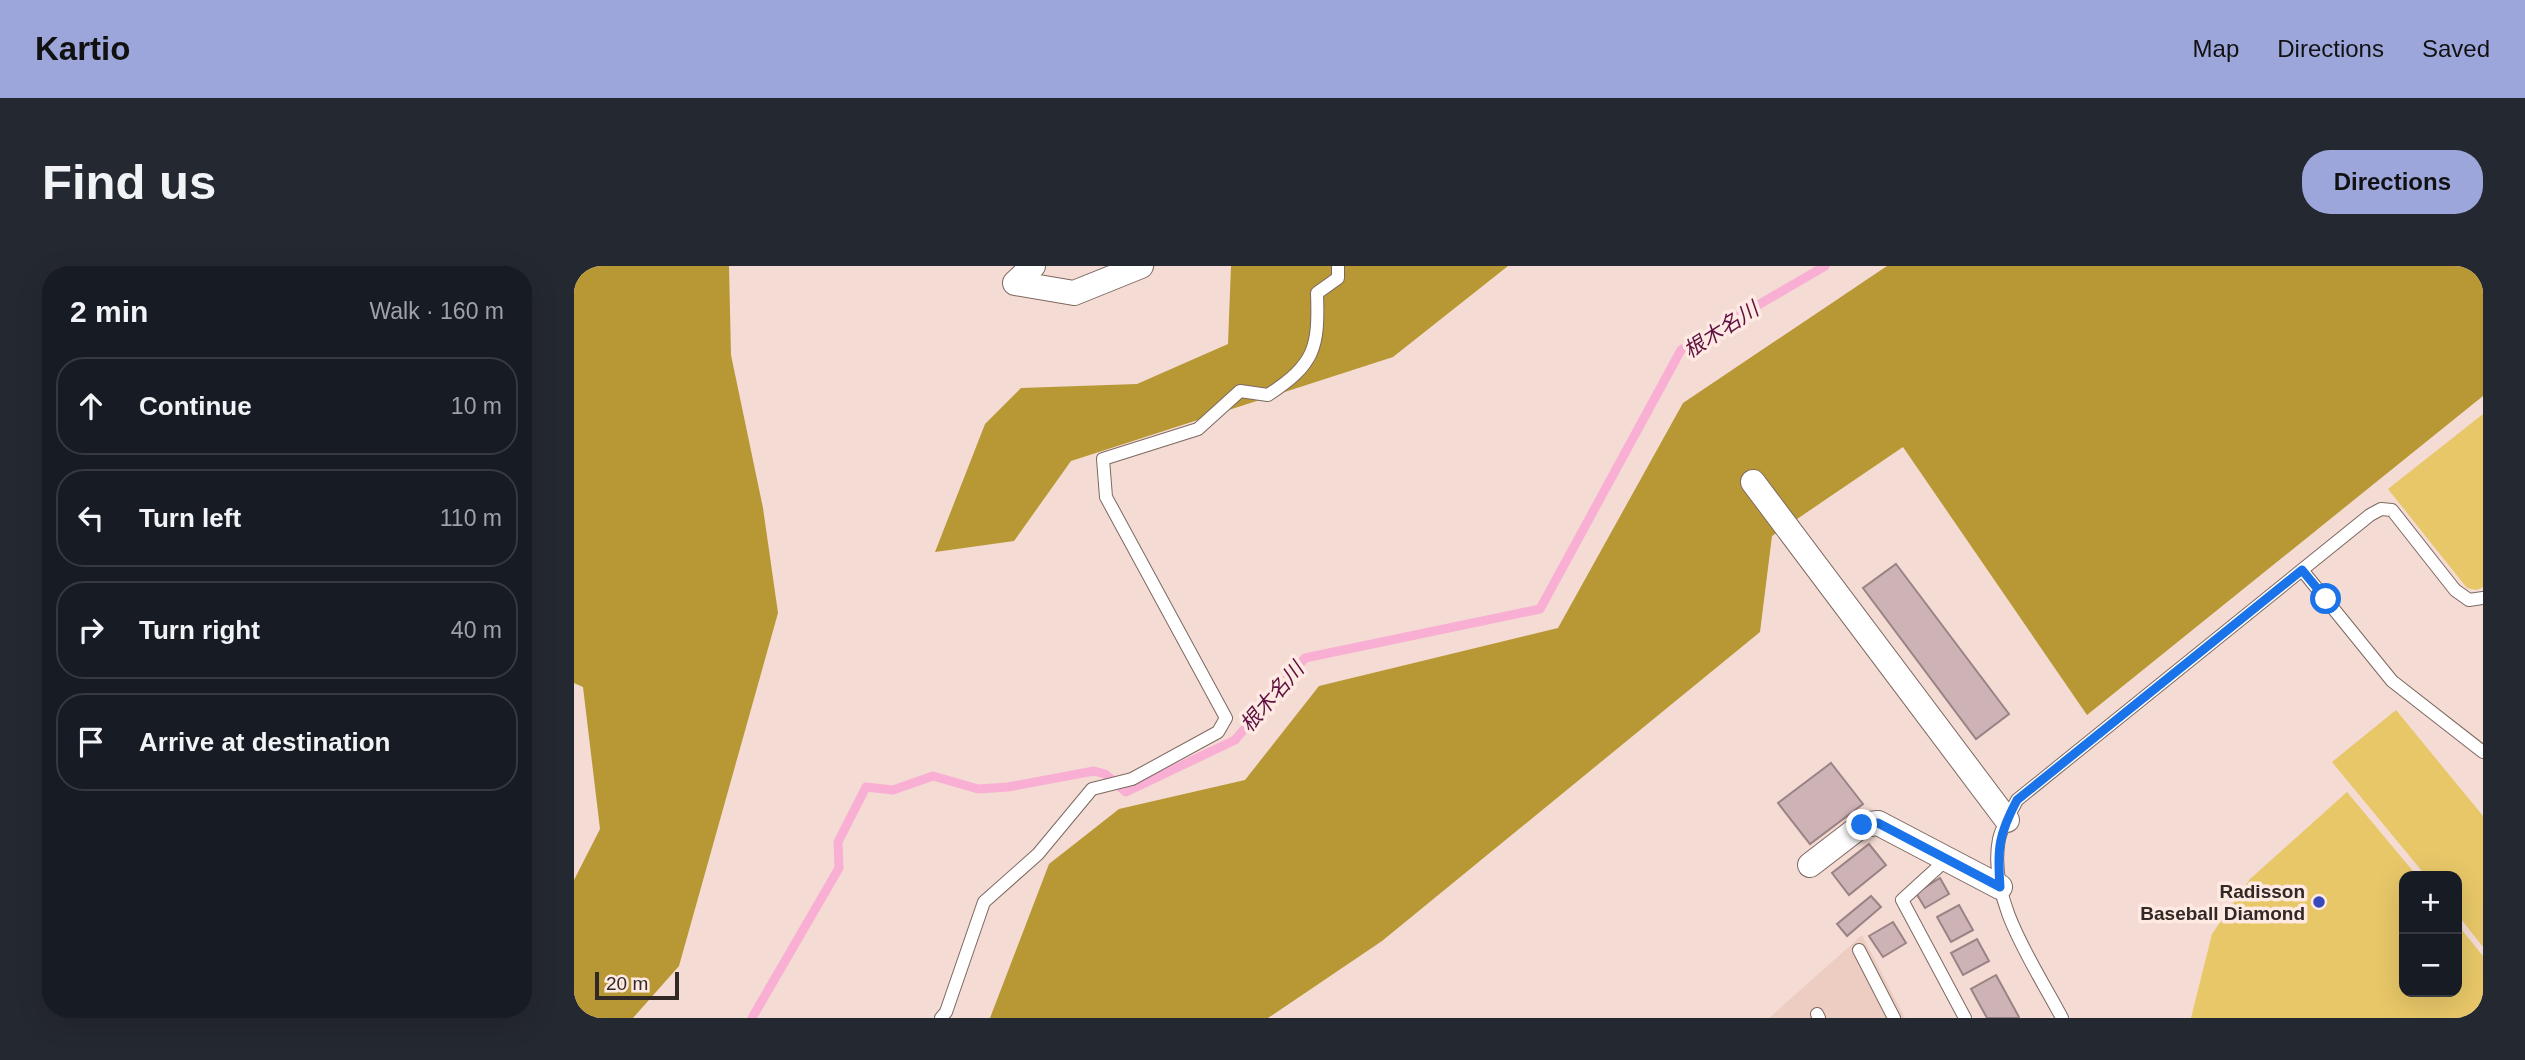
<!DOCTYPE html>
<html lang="en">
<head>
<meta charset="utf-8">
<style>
  body { margin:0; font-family:Helvetica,"Noto Sans JP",sans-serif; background:#242831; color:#f1f3f6 }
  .controls { position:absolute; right:21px; bottom:21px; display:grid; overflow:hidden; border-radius:14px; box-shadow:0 7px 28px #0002 }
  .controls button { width:63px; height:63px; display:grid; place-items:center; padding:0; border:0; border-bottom:2px solid #363941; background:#171b24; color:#f1f3f6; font:35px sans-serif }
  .scale { position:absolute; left:21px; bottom:18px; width:84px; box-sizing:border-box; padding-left:7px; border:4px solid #322926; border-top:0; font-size:19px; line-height:24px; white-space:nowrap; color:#322926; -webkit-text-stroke:5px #feeae3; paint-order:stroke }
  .stop { position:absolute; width:21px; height:21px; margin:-16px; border:5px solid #1a73e8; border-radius:50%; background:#fff }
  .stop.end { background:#1a73e8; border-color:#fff; box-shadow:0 2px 7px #0008 }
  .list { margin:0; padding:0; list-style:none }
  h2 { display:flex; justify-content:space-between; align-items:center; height:91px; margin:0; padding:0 28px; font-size:30px }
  h2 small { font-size:23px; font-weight:400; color:#9ea1a6 }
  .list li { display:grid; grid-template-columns:46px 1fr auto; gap:21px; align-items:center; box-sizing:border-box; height:98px; margin:0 14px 14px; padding:0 14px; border:2px solid #363941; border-radius:28px }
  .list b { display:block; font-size:26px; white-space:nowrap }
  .list em { font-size:23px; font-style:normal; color:#9ea1a6 }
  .icon { flex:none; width:38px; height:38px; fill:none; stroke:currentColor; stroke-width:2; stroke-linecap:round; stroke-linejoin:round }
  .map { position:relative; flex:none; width:1909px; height:752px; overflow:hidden; border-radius:28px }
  header { display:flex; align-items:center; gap:42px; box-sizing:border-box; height:98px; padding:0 35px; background:#9da6db; color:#111 }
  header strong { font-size:33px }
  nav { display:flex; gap:38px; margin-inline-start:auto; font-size:24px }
  .intro { display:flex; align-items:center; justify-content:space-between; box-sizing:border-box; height:168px; padding:0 42px }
  h1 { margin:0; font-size:49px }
  .button { padding:18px 32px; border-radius:28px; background:#9da6db; color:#111; font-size:24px; font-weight:700 }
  main { display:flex; gap:42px; padding:0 42px }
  aside { flex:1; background:#171b24; border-radius:28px; box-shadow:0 7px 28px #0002 }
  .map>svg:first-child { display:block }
  .built { fill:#edcdc2 }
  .green { fill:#e7c768 }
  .forest { fill:#b89835 }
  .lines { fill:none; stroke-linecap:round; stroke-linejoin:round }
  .stream { stroke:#f9afd4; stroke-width:9 }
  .building { fill:#cdb3b5; stroke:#9b8284; stroke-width:2 }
  .lane-casing { stroke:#7d6861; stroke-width:14 }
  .street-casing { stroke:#7d6861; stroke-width:26 }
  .lane { stroke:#fff; stroke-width:12 }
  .street { stroke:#fff; stroke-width:24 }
  .route { stroke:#1a73e8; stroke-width:9 }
  .poi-dot { fill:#3749bb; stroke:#feeae3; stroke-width:2.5 }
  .labels { text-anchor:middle; stroke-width:7; stroke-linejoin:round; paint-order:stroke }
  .poi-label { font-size:19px; font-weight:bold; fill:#322926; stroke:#feeae3; text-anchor:end }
  .water-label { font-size:21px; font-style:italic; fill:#5f1041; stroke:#feeae3 }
</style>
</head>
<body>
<header>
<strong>Kartio</strong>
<nav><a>Map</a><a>Directions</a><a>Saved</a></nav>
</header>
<div class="intro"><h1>Find us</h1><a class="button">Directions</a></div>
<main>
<aside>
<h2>2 min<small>Walk · 160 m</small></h2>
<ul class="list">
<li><svg class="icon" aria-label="ahead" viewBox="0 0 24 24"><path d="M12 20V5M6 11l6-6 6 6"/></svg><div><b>Continue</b></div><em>10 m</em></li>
<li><svg class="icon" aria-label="left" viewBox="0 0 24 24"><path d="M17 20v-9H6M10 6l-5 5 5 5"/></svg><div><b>Turn left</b></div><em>110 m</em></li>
<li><svg class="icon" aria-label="right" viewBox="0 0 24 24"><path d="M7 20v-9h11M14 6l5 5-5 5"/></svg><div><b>Turn right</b></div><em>40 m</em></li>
<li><svg class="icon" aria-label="arrive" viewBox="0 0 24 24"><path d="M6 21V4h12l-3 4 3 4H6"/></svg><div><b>Arrive at destination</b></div></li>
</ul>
</aside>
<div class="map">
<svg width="1909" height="752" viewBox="0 0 1909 752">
  <rect width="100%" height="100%" fill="#f4dbd3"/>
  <path class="built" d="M1288 669 1331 752H1195Z"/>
  <path class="green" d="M1909 148V321L1903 324 1893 322 1814 223Z
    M1822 444 1909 550V681L1883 648V610H1852L1758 496Z
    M1773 526 1843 610H1830V726H1883V658L1909 690V752H1617L1638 668 1676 613Z"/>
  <path class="forest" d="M0 0H155L157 89 189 242 204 347 105 700 59 752H0V614L26 563 9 421 0 417Z
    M657 0H934L819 91 497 195 440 275 361 286 411 158 447 122 563 118 654 78Z
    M1313 0H1909V130L1513 449 1329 181 1198 270 1186 366 808 675 694 752H416L475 598 545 543 671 514 745 420 984 362 1109 137Z"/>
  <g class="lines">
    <path class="stream" d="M178 752 265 602 264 576 292 521 319 524 359 510 404 523 434 521 520 505 531 508 552 526 661 474 731 392 966 343 1107 84 1251 0"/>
  </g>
  <path class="building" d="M1322 298 1435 448 1402 473 1289 322Z
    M1257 497 1289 538 1236 578 1204 537Z
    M1295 578 1312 599 1275 629 1258 607Z
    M1366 612 1375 628 1351 642 1342 627Z
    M1297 630 1307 641 1273 670 1263 658Z
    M1385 639 1399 664 1377 676 1363 651Z
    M1319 656 1332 677 1309 691 1295 670Z
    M1403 673 1415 695 1389 709 1377 687Z
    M1422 709 1445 751 1444 752H1413L1397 723Z"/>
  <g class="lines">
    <g class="lane-casing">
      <path id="lane" d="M1728 304 1818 415 1909 486
        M1373 593 1328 634 1391 752
        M1285 684 1320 752
        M1243 748 1245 752
        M367 752 372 746 410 636 464 588 518 523 558 513 644 466 652 452 532 231 529 193 624 163 666 125 694 129C741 98 745 82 743 27L764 12V0
        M1488 752C1461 700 1413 635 1425 573 1428 560 1437 546 1443 534L1796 249 1807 243 1818 244 1881 324 1895 334 1909 332"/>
    </g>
    <g class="street-casing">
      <path id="street" d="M459 0 441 17 500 27 567 0
        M1179 216 1433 554
        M1236 599 1288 559 1304 557 1426 621"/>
    </g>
    <use href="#lane" class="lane"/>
    <use href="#street" class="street"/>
  </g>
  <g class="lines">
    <path class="route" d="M1288 559 1304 557 1426 621C1423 582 1425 568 1443 534L1728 304 1752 333"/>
  </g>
  <circle class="poi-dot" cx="1745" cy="636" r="7"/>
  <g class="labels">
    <g class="poi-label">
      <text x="1731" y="632">Radisson<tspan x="1731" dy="22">Baseball Diamond</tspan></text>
    </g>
    <g class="water-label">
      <text transform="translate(1147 64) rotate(-33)" y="7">根木名川</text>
      <text transform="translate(698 431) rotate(-49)" y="7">根木名川</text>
    </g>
  </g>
</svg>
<div class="controls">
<button>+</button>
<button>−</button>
</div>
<div class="scale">20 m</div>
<div class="stop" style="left:1752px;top:333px"></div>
<div class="stop end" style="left:1288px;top:559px"></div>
</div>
</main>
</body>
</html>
